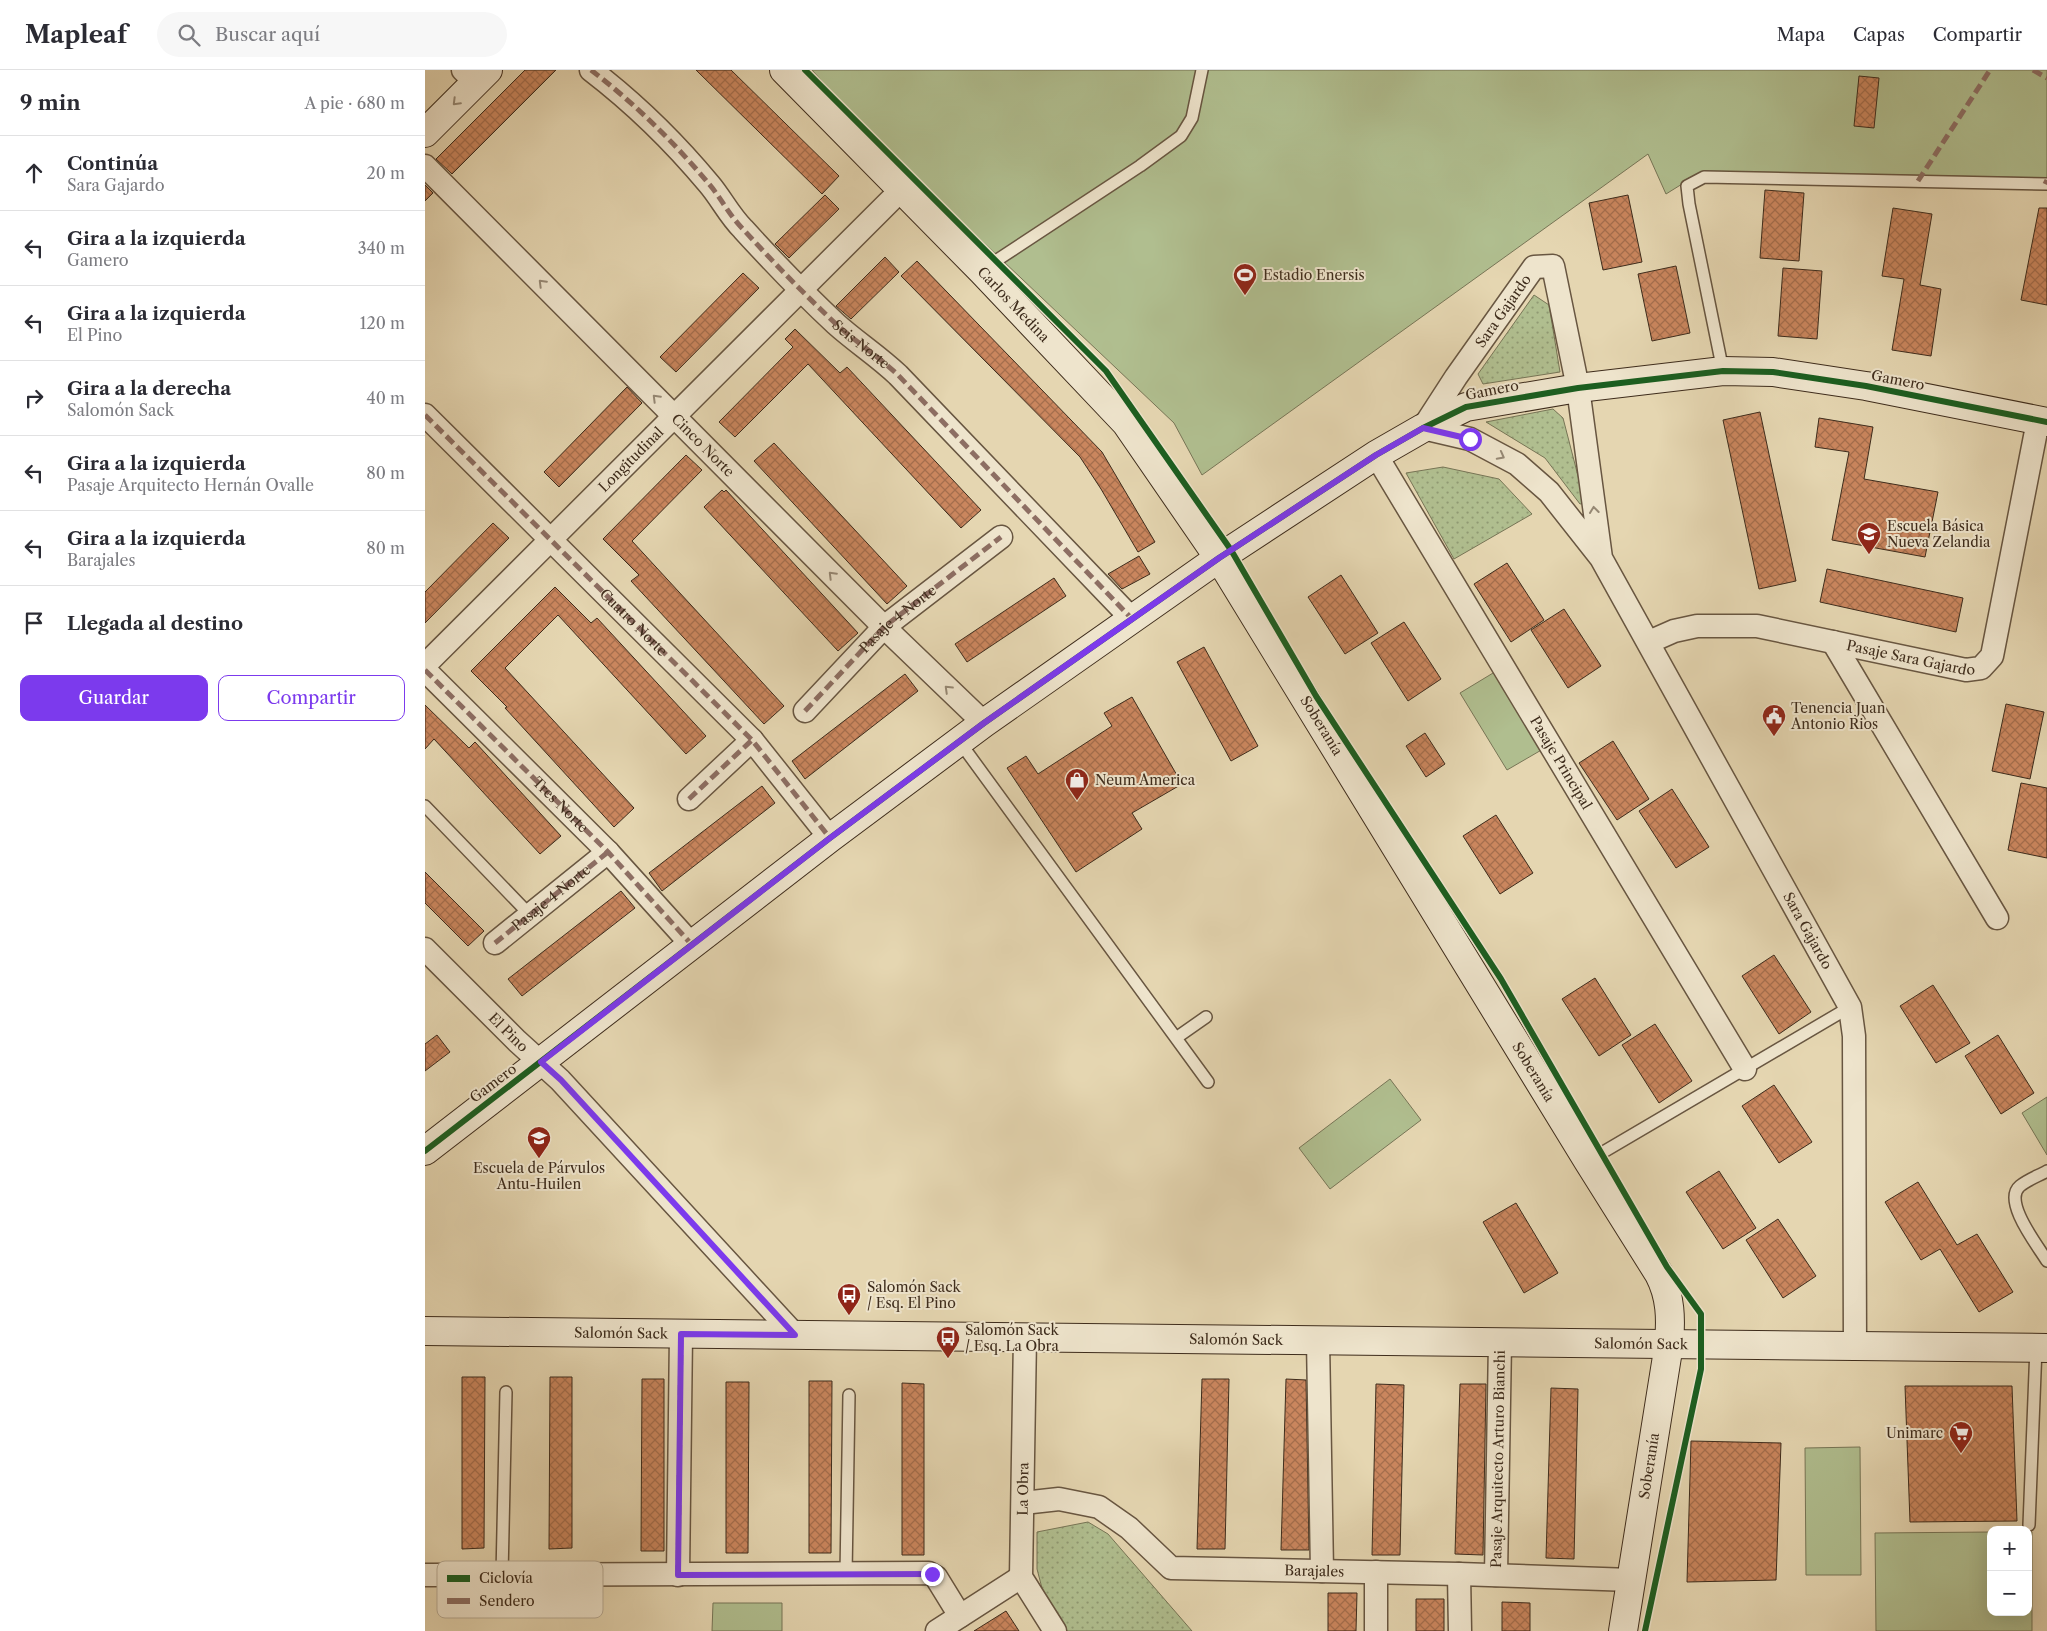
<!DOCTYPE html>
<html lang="es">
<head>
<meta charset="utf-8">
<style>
  body { margin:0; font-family:"Libre Caslon Text",serif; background:#f7f7f7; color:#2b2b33 }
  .controls { position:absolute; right:15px; bottom:15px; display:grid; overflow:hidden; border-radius:10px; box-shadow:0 5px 20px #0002 }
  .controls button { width:45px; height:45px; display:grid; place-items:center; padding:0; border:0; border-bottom:1px solid #e1e1e2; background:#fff; color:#2b2b33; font:25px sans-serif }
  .stop { position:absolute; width:15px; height:15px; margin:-11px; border:4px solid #7c3aed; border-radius:50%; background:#fff }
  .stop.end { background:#7c3aed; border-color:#fff; box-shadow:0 1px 5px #0008 }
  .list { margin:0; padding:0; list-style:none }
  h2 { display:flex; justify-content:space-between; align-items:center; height:65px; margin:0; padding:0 20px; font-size:21px }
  h2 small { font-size:16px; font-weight:400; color:#7c7c81 }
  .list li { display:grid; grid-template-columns:32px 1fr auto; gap:15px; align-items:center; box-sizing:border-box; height:75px; padding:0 20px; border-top:1px solid #e1e1e2 }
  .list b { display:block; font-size:19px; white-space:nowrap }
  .list p { margin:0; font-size:16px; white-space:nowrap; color:#7c7c81 }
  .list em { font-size:16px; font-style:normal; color:#7c7c81 }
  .actions { display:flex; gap:10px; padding:15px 20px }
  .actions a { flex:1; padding:11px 0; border:1px solid #7c3aed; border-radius:10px; text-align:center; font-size:18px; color:#7c3aed }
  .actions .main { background:#7c3aed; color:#fff }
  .icon { flex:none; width:28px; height:28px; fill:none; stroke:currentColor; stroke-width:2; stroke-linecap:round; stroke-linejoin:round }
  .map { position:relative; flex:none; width:1622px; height:1561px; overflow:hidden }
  header { display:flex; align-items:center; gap:30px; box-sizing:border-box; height:70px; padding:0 25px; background:#fff; border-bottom:1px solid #e1e1e2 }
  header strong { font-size:24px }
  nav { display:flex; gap:28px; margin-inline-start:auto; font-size:18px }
  .search { width:350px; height:45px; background:#f7f7f7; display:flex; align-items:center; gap:12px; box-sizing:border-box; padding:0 18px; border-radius:28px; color:#7c7c81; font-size:19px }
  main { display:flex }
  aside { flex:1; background:#fff }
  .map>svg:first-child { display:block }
  .grass { fill:url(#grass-dots); stroke:#777556 }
  .green { fill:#b0be8f; stroke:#777556 }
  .building { fill:url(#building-cross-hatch); stroke:#3e2c1c }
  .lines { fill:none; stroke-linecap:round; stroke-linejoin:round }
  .lane-casing { stroke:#685641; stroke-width:14 }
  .street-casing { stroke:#685641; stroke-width:25 }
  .secondary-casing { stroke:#3e2c1c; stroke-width:30 }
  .lane { stroke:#eee4cc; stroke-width:11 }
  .street { stroke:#eee4cc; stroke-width:22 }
  .secondary { stroke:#eee4cc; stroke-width:28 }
  .quiet { stroke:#8d6e63; stroke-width:5; stroke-dasharray:10 5; stroke-linecap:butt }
  .cycleway-casing { stroke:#eee4cc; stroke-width:9 }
  .cycleway { stroke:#1b5e20; stroke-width:6 }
  .oneway { stroke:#968874 }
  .route { stroke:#7c3aed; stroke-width:6 }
  .labels { text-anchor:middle; stroke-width:4; stroke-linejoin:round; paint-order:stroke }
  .poi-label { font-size:14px; fill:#3e2c1c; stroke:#eee4cc; text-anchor:start }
  .street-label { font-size:14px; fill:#3e2c1c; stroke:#eee4cc }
  .key { fill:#eee4cc; stroke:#b9ad97; stroke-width:1 }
  .key-label { font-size:14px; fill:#3e2c1c }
</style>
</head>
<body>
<header>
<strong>Mapleaf</strong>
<div class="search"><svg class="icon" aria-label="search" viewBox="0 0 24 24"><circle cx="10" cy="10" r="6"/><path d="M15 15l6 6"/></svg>Buscar aquí</div>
<nav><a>Mapa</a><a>Capas</a><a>Compartir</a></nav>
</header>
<main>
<aside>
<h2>9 min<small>A pie · 680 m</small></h2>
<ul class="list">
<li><svg class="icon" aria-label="ahead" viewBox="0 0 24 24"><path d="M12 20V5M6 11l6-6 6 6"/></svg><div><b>Continúa</b><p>Sara Gajardo</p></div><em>20 m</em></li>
<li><svg class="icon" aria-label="left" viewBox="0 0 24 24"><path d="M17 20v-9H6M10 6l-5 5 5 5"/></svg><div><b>Gira a la izquierda</b><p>Gamero</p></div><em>340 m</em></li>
<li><svg class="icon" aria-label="left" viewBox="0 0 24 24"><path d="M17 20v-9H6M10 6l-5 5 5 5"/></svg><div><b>Gira a la izquierda</b><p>El Pino</p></div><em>120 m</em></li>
<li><svg class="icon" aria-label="right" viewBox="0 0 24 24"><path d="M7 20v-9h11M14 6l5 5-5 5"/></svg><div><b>Gira a la derecha</b><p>Salomón Sack</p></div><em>40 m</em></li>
<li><svg class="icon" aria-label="left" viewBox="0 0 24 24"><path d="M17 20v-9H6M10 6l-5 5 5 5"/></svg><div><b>Gira a la izquierda</b><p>Pasaje Arquitecto Hernán Ovalle</p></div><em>80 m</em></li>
<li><svg class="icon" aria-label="left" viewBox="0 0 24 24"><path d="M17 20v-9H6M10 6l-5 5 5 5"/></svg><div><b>Gira a la izquierda</b><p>Barajales</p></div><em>80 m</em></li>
<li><svg class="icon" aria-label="arrive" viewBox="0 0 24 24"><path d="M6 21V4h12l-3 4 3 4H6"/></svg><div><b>Llegada al destino</b></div></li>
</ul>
<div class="actions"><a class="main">Guardar</a><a>Compartir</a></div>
</aside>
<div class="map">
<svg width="1622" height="1561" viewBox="0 0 1622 1561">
  <defs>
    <pattern id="grass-dots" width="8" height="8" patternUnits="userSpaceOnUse" patternTransform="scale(1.25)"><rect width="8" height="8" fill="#b0be8f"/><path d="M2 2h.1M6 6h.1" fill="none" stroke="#919b74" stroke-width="1.8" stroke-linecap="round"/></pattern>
    <pattern id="building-cross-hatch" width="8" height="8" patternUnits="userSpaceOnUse" patternTransform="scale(1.25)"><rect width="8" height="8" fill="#ca865e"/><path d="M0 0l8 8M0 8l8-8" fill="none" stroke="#a56e4d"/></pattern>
  </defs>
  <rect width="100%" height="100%" fill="#e5d6b1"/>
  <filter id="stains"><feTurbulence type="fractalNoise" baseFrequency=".004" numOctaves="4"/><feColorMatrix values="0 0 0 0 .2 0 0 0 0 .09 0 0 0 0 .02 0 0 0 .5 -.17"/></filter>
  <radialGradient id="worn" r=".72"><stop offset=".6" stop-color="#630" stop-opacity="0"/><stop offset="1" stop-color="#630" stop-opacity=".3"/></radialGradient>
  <path class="grass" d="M1109 225 1124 235 1135 302 1058 314 1053 304Z
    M1128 339 1138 348 1160 433 1155 434 1120 388 1061 352Z
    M1018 397 1074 409 1107 444 1029 489 981 403Z
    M663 1452 683 1464 767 1561H642L618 1522 612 1499V1462Z"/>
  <path class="green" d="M387 0H1622V108L1278 101 1241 124 1223 84 777 405 749 353 444 64Z
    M1078 597 1125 675 1082 700 1035 623Z
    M965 1009 996 1050 905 1119 874 1078Z
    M1622 1027V1085L1597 1043Z
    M1435 1377 1436 1505H1381L1380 1378Z
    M1566 1462V1542H1603V1462H1607V1561H1451L1450 1463Z
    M288 1533H357V1561H287Z"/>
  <path class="building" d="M100 0H131L27 104 11 89Z
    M271 0H306L414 106 397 124Z
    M1434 6 1454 8 1449 58 1429 56Z
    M0 115 8 123 0 131Z
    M1340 120 1379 123 1374 191 1335 188Z
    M400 125 414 139 364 188 350 174Z
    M1203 125 1217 192 1178 200 1164 133Z
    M1468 138 1507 144 1495 215 1516 219 1506 286 1467 280 1479 209 1457 206Z
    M1614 138H1622V235L1596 230Z
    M460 187 474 202 426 249 411 236Z
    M492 191 677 382 730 472 713 482 676 419 655 387 476 206Z
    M1251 196 1265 263 1227 271 1213 204Z
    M1358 198 1397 201 1392 269 1353 266Z
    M318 203 334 218 251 302 235 287Z
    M370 259 415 303 422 297 556 440 536 458 383 294 310 367 294 352 368 277 360 269Z
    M202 317 217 333 134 417 119 402Z
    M1335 342 1371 511 1334 519 1298 350Z
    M1394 348 1448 357 1439 409 1513 422 1500 487 1407 470 1424 382 1390 377Z
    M349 373 482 516 462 534 329 391Z
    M261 385 277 400 207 471 359 636 339 654 206 511 214 505 178 469Z
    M297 420 299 422 301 420 433 563 413 581 279 437Z
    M68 453 84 468 0 553V522Z
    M714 486 725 504 697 519 683 504Z
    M1082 493 1119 550 1086 572 1049 514Z
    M1402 499 1538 528 1531 562 1395 532Z
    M916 505 953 563 920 584 883 527Z
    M629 508 641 526 542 592 530 574Z
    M130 517 166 553 172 548 281 666 261 684 133 545 80 598 209 738 189 757 80 638 82 637 46 601Z
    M1139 539 1176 596 1143 618 1106 560Z
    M979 552 1016 609 983 631 946 573Z
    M779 577 833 676 806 691 752 592Z
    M480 604 493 621 380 709 367 691Z
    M707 627 757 714 707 743 717 759 651 802 582 698 601 686 613 704 687 656 679 643Z
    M1581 634 1619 642 1605 709 1567 701Z
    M0 635 44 678 50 672 136 766 115 784 9 669 0 679Z
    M1000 663 1020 694 1001 707 981 676Z
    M1188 671 1224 729 1192 750 1154 693Z
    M1596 713 1622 718V788L1583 780Z
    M337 716 350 733 237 821 224 803Z
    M1247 719 1284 777 1251 798 1214 741Z
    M1071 745 1108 803 1075 824 1038 766Z
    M0 802 59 861 43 876 0 833Z
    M196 821 210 838 97 926 83 909Z
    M1349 885 1386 942 1354 964 1317 906Z
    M1170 908 1206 965 1174 986 1137 929Z
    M1508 915 1545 973 1511 993 1475 936Z
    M1230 954 1267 1011 1234 1033 1197 975Z
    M12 965 25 982 0 1001V974Z
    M1573 965 1609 1023 1576 1044 1540 986Z
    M1349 1015 1387 1072 1354 1093 1317 1036Z
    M1294 1101 1331 1158 1298 1179 1261 1122Z
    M1493 1112 1532 1175 1552 1164 1588 1222 1554 1242 1515 1179 1496 1190 1460 1132Z
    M1091 1133 1133 1203 1099 1223 1058 1152Z
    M1353 1149 1391 1206 1358 1228 1321 1170Z
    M37 1307H60L59 1478 37 1479Z
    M125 1307H147V1478L124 1479Z
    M217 1309H239V1481H216Z
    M777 1309H804L800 1479H772Z
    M861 1309 881 1310 884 1480H856Z
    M384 1311H407L406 1483H384Z
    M301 1312H324L323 1483H301Z
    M477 1313 499 1314V1485H477Z
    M951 1314 979 1315 975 1485H947Z
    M1035 1314H1061L1058 1485 1030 1484Z
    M1480 1316H1587L1592 1451 1485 1452Z
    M1126 1318 1153 1319 1149 1489 1121 1488Z
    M1266 1371 1356 1373 1351 1510 1262 1512Z
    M903 1523H932L931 1561H903Z
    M991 1529H1019V1561H991Z
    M1077 1532 1105 1533V1561H1077Z
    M581 1541 594 1561H549Z"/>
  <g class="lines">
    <g class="lane-casing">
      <path id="lane" d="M557 200 715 96 756 66 767 48 777 0
        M1298 301 1264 134 1262 116 1279 107 1622 114
        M534 671 783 1012
        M0 736 105 845
        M751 968 781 947
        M1163 1091 1425 937
        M1622 1101C1613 1106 1602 1110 1595 1116 1577 1131 1613 1176 1622 1191
        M1604 1455 1611 1277
        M421 1504 424 1325
        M77 1505 81 1322"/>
    </g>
    <g class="street-casing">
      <g id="street">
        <path d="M38 0 50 12"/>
        <path id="s1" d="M166 0C209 33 249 72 284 114 296 128 304 145 318 159 348 192 379 224 411 254 431 272 453 286 473 305L708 550"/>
        <path id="s2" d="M0 96 459 557 559 653"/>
        <path id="s3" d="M0 345 327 670 405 768"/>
        <path id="s4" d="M951 385 1320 999"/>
        <path id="s5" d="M1176 488 1153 318 1128 196 1109 197 1031 307 998 358 1045 369 1092 394 1124 422 1176 488 1425 937 1429 966 1430 1276"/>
        <path id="s6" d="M1224 572 1249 561 1272 556H1332L1541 600 1556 598 1567 586 1613 351"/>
        <path d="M1408 572 1572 848"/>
        <path id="s7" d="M0 595 477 119"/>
        <path d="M0 600 183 782 267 875"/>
        <path d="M380 641 459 557 576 467"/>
        <path d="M264 729 327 670"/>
        <path d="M70 873 183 782"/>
        <path id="s8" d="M0 879 92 971 135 1010 370 1265"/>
        <path d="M600 1267 596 1507 630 1561"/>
        <path d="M893 1270 897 1501"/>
        <path id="s9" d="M598 1433 634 1429 674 1437 704 1458 746 1498 1034 1504 1206 1510"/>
        <path d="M1034 1504 1035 1561"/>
        <path d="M0 1505 504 1503 511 1507 535 1546"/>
        <path d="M253 1505 256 1264"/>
        <path id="s10" d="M1071 1505 1075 1272"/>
        <path d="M512 1561 596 1507"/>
        <path d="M951 1561V1502"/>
      </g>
    </g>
    <g class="secondary-casing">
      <g id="secondary">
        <path id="s11" d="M359 0 557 201 701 353 794 488 1163 1091 1234 1204C1246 1227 1246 1249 1244 1274L1198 1561"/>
        <path d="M0 63 63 0"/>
        <path d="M0 1081 405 768 559 653 794 488 951 385 998 358 1041 337 1153 318 1298 301 1348 302 1441 316 1622 352"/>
        <path id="s12" d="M0 1261 1622 1278"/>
      </g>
    </g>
    <use href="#lane" class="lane"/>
    <use href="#street" class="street"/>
    <use href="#secondary" class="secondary"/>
    <g class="quiet">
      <path d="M166 0C209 33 249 72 284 114 296 128 304 145 318 159 348 192 379 224 411 254 431 272 453 286 473 305L708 550"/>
      <path d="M1608 0 1622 8"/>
      <path d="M1493 111 1565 0"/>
      <path d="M1620 114 1622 110"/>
      <path d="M0 345 327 670 405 768"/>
      <path id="s13" d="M0 600 183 782 267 875"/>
      <path id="s14" d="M380 641 459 557 576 467"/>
      <path d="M264 729 327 670"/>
      <path id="s15" d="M70 873 183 782"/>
      <path d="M253 1505 256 1264"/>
    </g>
    <g class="cycleway-casing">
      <path id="cycleway" d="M380 0 681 301 806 480 891 626 1076 909 1242 1197 1276 1244V1299L1220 1561
        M0 1081 405 768 559 653 794 488 951 385 998 358 1041 337 1153 318 1298 301 1348 302 1441 316 1622 352"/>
    </g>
    <use href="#cycleway" class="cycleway"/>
  </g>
  <defs><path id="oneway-chevron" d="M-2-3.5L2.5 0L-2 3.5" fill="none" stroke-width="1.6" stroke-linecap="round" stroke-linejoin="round" transform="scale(1.25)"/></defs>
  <g class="oneway">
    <use href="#oneway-chevron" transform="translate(31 32) rotate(135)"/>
    <use href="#oneway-chevron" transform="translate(117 213) rotate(-135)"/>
    <use href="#oneway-chevron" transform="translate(231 328) rotate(-135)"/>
    <use href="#oneway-chevron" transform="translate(1076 386) rotate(28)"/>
    <use href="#oneway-chevron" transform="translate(1169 440) rotate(-97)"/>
    <use href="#oneway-chevron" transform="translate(407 505) rotate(-135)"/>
    <use href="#oneway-chevron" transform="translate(523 619) rotate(-136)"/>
  </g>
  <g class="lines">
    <path class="route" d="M507 1504 253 1505 256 1264 370 1265 136 1010 116 992 405 768 559 653 794 488 951 385 998 358 1045 369"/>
  </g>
  <defs>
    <g id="stadium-pin" transform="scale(1.25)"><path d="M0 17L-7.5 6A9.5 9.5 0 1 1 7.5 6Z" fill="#8f2418" stroke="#eee4cc"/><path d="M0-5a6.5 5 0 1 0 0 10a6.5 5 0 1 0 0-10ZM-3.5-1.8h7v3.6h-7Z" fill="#fff"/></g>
    <g id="school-pin" transform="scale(1.25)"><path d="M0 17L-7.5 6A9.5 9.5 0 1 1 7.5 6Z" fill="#8f2418" stroke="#eee4cc"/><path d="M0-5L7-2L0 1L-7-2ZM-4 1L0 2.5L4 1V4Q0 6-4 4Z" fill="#fff"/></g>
    <g id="civic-pin" transform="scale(1.25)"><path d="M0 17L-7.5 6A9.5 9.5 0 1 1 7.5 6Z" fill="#8f2418" stroke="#eee4cc"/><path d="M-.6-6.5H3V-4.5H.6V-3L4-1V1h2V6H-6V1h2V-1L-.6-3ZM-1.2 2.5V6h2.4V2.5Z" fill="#fff"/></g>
    <g id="shop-pin" transform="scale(1.25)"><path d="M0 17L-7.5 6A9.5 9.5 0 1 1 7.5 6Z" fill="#8f2418" stroke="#eee4cc"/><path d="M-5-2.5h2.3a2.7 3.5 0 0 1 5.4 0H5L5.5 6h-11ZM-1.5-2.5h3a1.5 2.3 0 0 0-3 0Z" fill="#fff"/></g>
    <g id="bus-pin" transform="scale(1.25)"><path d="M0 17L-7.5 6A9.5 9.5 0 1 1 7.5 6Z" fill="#8f2418" stroke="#eee4cc"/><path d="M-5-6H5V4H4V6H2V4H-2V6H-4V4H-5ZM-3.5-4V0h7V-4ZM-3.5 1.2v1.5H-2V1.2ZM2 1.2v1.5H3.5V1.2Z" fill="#fff"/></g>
    <g id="supermarket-pin" transform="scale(1.25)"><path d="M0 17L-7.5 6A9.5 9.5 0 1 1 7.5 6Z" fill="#8f2418" stroke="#eee4cc"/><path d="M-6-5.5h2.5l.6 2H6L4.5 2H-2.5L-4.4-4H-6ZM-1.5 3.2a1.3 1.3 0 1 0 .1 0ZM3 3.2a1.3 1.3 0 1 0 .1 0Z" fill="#fff"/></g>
  </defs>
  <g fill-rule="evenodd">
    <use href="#stadium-pin" x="820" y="205"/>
    <use href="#school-pin" x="1444" y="464"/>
    <use href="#civic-pin" x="1349" y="646"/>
    <use href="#shop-pin" x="652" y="710"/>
    <use href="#school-pin" x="114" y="1068"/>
    <use href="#bus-pin" x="424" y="1225"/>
    <use href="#bus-pin" x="523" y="1268"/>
    <use href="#supermarket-pin" x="1536" y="1363"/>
  </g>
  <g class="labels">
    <g class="poi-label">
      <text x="838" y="210">Estadio Enersis</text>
      <text x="1462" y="461">Escuela Básica<tspan x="1462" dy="16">Nueva Zelandia</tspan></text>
      <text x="1366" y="643">Tenencia Juan<tspan x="1366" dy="16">Antonio Rios</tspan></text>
      <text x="670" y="715">Neum America</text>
      <text x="114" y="1103" text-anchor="middle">Escuela de Párvulos<tspan x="114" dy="16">Antu-Huilen</tspan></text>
      <text x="442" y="1222">Salomón Sack<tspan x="442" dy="16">/ Esq. El Pino</tspan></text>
      <text x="540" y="1265">Salomón Sack<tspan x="540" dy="16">/ Esq. La Obra</tspan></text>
      <text x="1518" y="1368" text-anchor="end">Unimarc</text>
    </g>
    <g class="street-label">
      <text dy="5" stroke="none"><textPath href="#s11" startOffset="328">Carlos Medina</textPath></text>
      <text transform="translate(1078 241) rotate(-55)" y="5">Sara Gajardo</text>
      <text dy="5" stroke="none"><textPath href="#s1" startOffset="386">Seis Norte</textPath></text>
      <text transform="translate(1473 310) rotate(11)" y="5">Gamero</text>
      <text transform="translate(1067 320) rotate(-11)" y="5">Gamero</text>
      <text dy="5" stroke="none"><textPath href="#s2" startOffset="394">Cinco Norte</textPath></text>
      <text dy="5" stroke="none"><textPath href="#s7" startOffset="291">Longitudinal</textPath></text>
      <text dy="5" stroke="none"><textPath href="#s14" startOffset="131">Pasaje 4 Norte</textPath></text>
      <text dy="5" stroke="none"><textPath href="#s3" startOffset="294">Cuatro Norte</textPath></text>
      <text dy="5" stroke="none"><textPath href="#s6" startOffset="268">Pasaje Sara Gajardo</textPath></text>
      <text dy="5" stroke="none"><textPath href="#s11" startOffset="852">Soberanía</textPath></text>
      <text dy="5" stroke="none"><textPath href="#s4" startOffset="359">Pasaje Principal</textPath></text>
      <text dy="5" stroke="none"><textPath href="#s13" startOffset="191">Tres Norte</textPath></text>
      <text dy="5" stroke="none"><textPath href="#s15" startOffset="72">Pasaje 4 Norte</textPath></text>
      <text dy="5" stroke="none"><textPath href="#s5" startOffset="1165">Sara Gajardo</textPath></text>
      <text dy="5" stroke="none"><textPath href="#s8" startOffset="118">El Pino</textPath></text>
      <text dy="5" stroke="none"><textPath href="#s11" startOffset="1258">Soberanía</textPath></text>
      <text transform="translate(68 1013) rotate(-37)" y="5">Gamero</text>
      <text dy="5" stroke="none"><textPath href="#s12" startOffset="196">Salomón Sack</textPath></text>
      <text dy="5" stroke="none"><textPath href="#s12" startOffset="811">Salomón Sack</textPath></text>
      <text dy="5" stroke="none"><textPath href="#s12" startOffset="1216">Salomón Sack</textPath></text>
      <text dy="5" stroke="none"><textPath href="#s10" startOffset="116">Pasaje Arquitecto Arturo Bianchi</textPath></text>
      <text transform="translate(1224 1396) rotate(-81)" y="5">Soberanía</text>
      <text transform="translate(598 1419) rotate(-89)" y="5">La Obra</text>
      <text dy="5" stroke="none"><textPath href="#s9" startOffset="315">Barajales</textPath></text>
    </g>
  </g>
  <rect x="12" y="1491" width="166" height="57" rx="8" class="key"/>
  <rect x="22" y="1505" width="23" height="7" fill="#1b5e20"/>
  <rect x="22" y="1528" width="23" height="6" fill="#8d6e63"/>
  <g class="key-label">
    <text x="54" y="1513">Ciclovía</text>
    <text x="54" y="1536">Sendero</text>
  </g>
  <rect width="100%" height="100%" filter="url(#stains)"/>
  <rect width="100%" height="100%" fill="url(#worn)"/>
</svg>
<div class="controls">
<button>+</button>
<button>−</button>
</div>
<div class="stop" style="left:1045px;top:369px"></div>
<div class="stop end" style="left:507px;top:1504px"></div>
</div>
</main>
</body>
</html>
